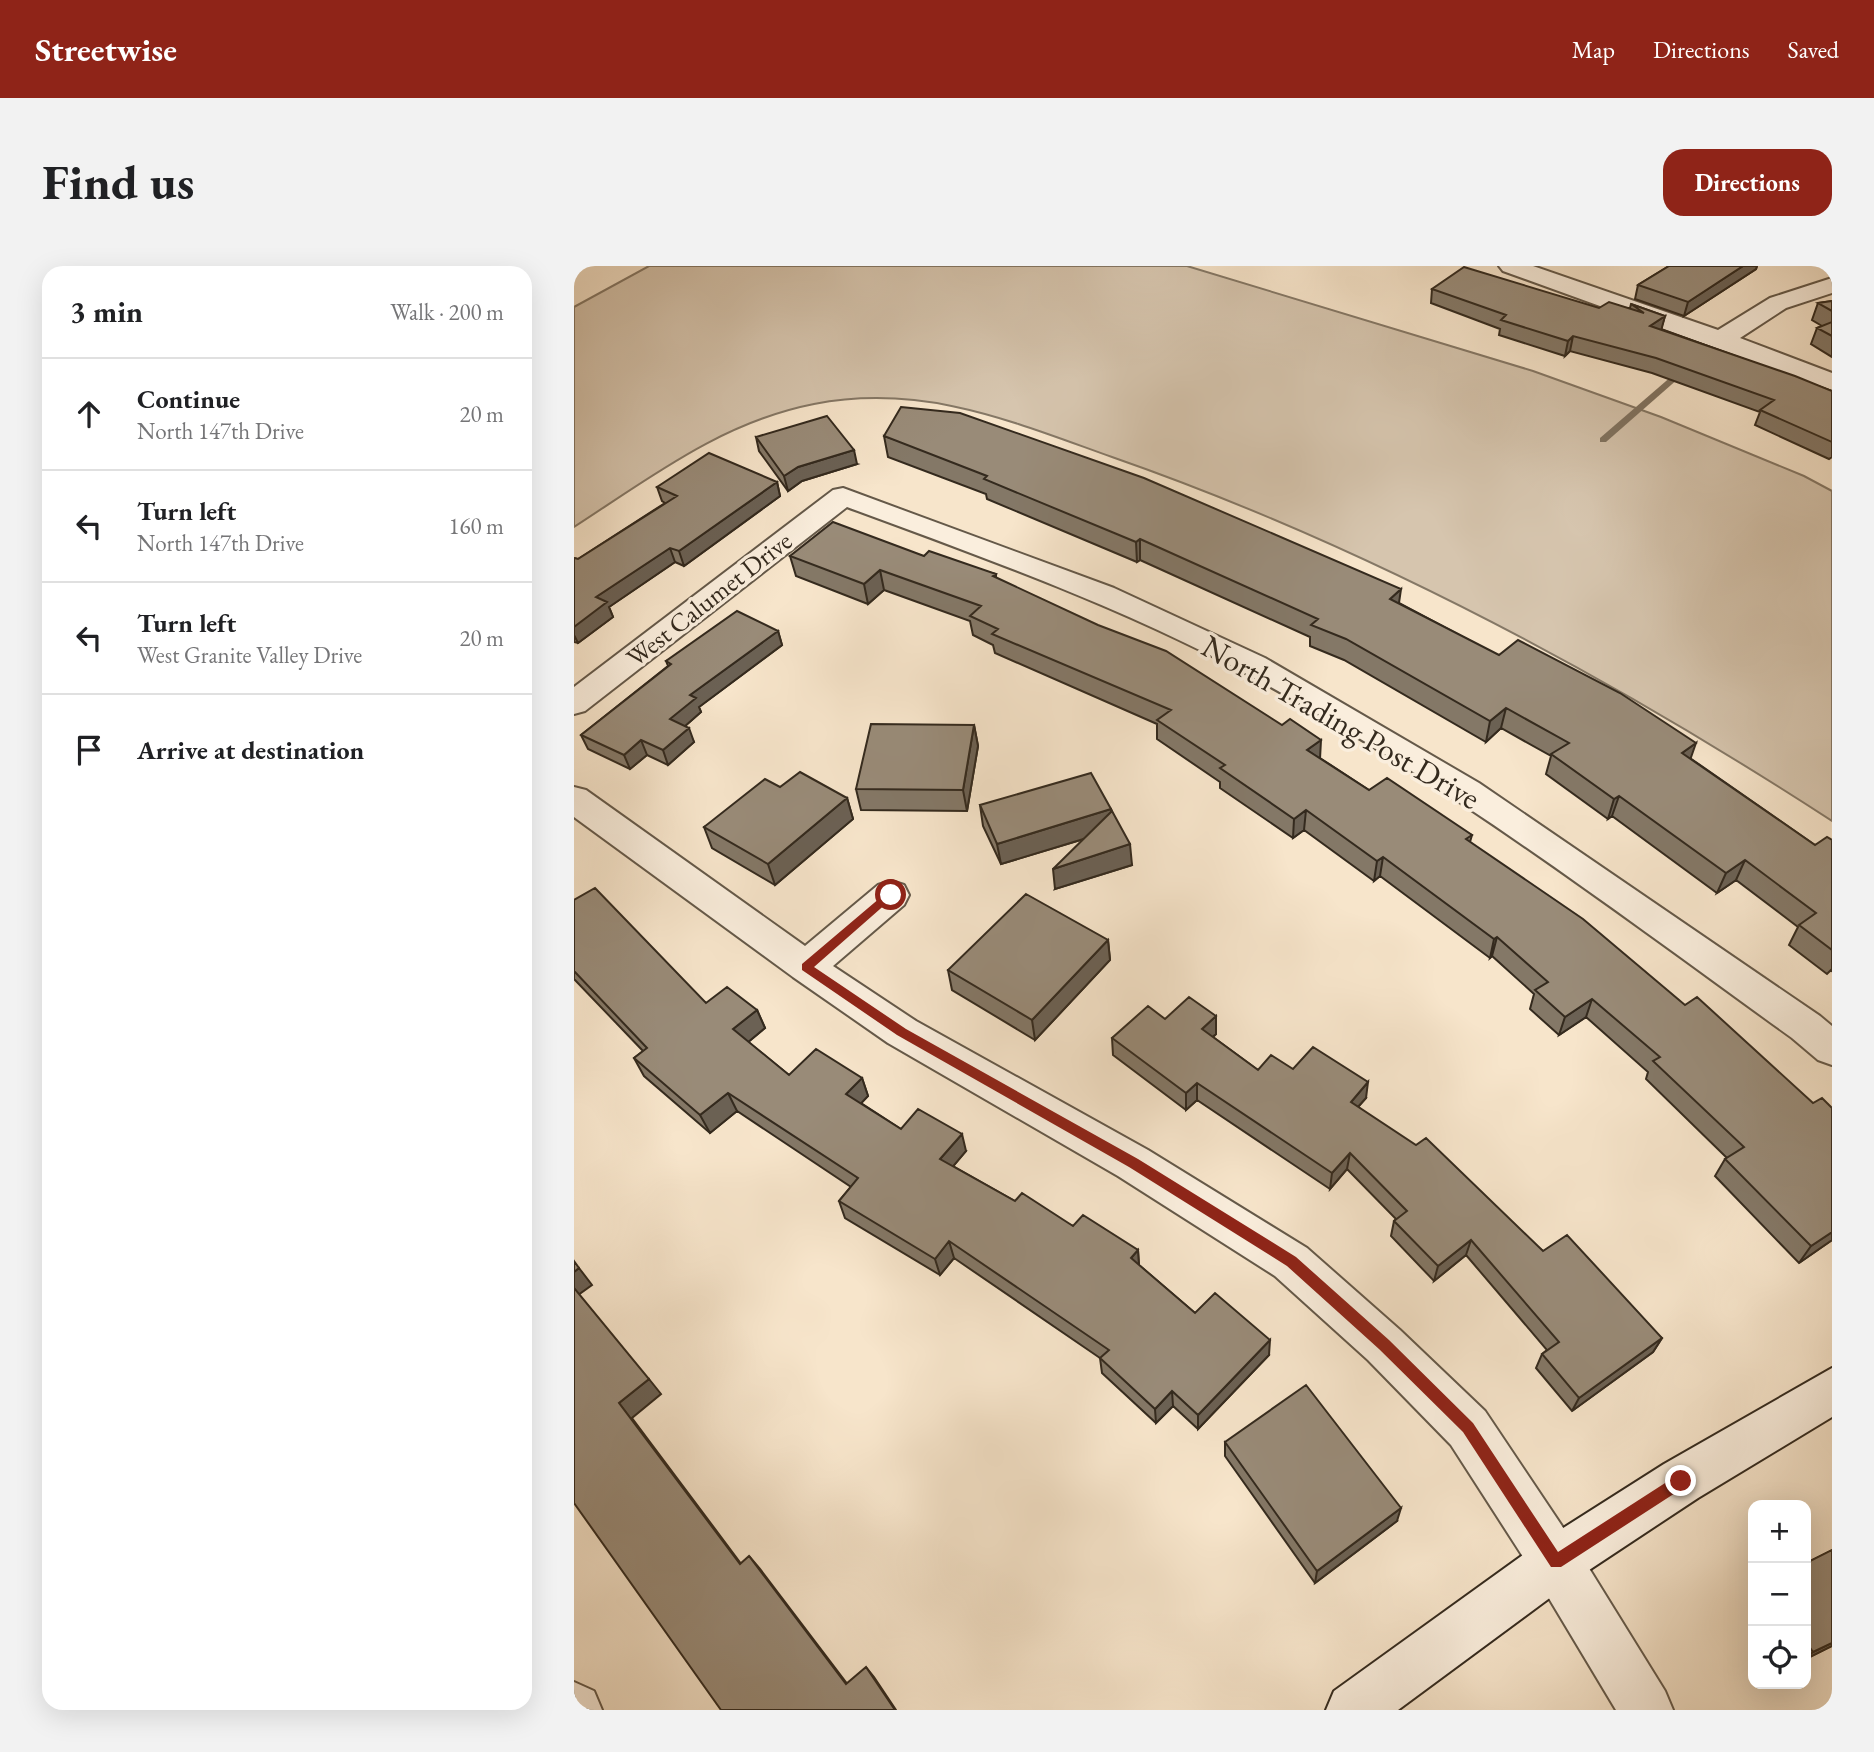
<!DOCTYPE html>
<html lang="en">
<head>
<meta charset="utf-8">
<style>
  body { margin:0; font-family:"EB Garamond",serif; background:#f2f2f2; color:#202124 }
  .controls { position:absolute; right:21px; bottom:21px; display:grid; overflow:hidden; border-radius:14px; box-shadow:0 7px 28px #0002 }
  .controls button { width:63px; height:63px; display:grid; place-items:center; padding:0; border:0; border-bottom:2px solid #e0e0e0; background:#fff; color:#202124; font:35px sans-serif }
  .stop { position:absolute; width:21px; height:21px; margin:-16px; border:5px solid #8f2418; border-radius:50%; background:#fff }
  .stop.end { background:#8f2418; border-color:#fff; box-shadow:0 2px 7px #0008 }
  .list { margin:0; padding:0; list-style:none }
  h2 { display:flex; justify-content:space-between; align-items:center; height:91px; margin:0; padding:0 28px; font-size:30px }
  h2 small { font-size:23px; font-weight:400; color:#757577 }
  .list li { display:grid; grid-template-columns:46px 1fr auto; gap:21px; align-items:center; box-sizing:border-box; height:112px; padding:0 28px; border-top:2px solid #e0e0e0 }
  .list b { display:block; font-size:26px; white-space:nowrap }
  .list p { margin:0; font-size:23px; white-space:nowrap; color:#757577 }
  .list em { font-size:23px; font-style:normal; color:#757577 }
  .icon { flex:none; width:38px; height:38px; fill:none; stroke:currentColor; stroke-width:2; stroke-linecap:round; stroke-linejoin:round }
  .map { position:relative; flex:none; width:1258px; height:1444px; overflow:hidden; border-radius:21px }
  header { display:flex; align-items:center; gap:42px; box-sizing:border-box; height:98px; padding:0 35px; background:#8f2418; color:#fff }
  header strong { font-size:33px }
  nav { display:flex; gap:38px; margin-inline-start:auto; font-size:24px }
  .intro { display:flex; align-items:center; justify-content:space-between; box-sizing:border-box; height:168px; padding:0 42px }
  h1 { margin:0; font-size:49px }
  .button { padding:18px 32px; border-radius:21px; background:#8f2418; color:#fff; font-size:24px; font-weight:700 }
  main { display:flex; gap:42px; padding:0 42px }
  aside { flex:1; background:#fff; border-radius:21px; box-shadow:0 7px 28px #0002 }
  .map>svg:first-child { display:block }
  .green { fill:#d6c5ae; stroke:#857866; stroke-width:2 }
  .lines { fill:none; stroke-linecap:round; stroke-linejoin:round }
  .stream { fill:#817462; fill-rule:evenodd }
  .street-casing { stroke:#655949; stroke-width:4 }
  .secondary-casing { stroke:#342a1e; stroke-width:4 }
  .street { fill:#faeedd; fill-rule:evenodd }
  .secondary { fill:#faeedd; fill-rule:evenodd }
  .wall { fill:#847867; stroke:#342a1e; stroke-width:2 }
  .shaded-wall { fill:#6b6154; stroke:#342a1e; stroke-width:2 }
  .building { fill:#998b78; stroke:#342a1e; stroke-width:2 }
  .route { fill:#8f2418 }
  .labels { text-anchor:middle; stroke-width:7; stroke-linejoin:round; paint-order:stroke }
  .far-street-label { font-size:26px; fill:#342a1e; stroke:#faeedd }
  .street-label { font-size:32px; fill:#342a1e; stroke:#faeedd }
</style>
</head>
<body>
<header>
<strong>Streetwise</strong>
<nav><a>Map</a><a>Directions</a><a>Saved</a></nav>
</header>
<div class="intro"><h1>Find us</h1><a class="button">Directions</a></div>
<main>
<aside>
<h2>3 min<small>Walk · 200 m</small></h2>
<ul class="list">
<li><svg class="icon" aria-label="ahead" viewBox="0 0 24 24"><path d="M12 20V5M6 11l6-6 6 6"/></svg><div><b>Continue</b><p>North 147th Drive</p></div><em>20 m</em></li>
<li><svg class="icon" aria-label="left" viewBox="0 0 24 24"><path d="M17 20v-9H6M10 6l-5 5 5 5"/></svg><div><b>Turn left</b><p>North 147th Drive</p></div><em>160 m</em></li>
<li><svg class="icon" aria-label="left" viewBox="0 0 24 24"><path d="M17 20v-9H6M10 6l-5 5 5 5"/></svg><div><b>Turn left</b><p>West Granite Valley Drive</p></div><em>20 m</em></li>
<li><svg class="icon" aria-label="arrive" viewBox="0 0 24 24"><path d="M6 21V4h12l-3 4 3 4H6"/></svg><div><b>Arrive at destination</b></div></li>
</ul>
</aside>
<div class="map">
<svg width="1258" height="1444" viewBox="0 0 1258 1444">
  <rect width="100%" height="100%" fill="#f7e5cb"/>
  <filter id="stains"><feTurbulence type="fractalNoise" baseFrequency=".00286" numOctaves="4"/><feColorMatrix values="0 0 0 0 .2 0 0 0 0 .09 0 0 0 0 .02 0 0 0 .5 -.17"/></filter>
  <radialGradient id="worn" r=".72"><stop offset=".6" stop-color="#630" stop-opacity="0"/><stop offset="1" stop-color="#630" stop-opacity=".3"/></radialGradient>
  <path class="green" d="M75 0H613L959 105 1087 151 1230 210 1258 225V555C1032 408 793 280 538 191 437 155 349 117 240 138 148 156 77 211 0 261V41Z"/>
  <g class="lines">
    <path class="stream" d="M1106 103 1113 105 1032 176H1026V172Z"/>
    <g class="street-casing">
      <path id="street" d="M925 0H959L1144 64 1196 32 1258 12V27L1212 42 1166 72 1258 107V124L929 5Z
        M269 222 540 322 691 392 905 517 1246 750 1258 760V799L1244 794 1218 772C1039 643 862 508 667 405 540 338 406 290 273 241L11 445 0 448V421L259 224Z
        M0 521 12 524 231 680 304 619 317 615 330 619 335 629 330 639 259 700 342 755 574 884 733 982 826 1064 911 1145 1000 1278 1091 1425 1099 1444H1042L964 1314 877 1179 794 1094 701 1010 544 910 314 777 219 711 0 551Z
        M0 1416 20 1425 28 1444H0Z"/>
    </g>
    <g class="secondary-casing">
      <path id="secondary" d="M1258 1102V1151L1124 1232 1000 1314 824 1444H752L760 1425 964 1278 1090 1198Z"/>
    </g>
    <use href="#street" class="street"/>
    <use href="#secondary" class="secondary"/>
  </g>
  <path class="wall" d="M1095 0H1183L1182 3 1110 50 1061 33 1064 19Z
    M858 23 1025 42H1056L1057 38 1091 50 1087 63 1258 125V191L1255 193 1181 159 1186 146 1078 107 996 85 991 90 925 69 926 63 857 37Z
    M1258 35V91L1237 78 1243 62 1248 60 1238 54 1244 37Z
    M310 170 825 337 1116 492 1241 579 1258 574V705L1257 704 1253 708 1215 679 1224 661 1162 614 1143 627 1038 550 1034 553 972 508 977 490 927 462 912 476 770 394 736 380V371L566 294 563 296 413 233 412 228 314 191Z
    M182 171 283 198 228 215 214 225 185 185Z
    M203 216 206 230 110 300 101 296 35 341 39 351 4 377 0 376V292L4 293 91 237 88 235 83 221Z
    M216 290H350L422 308V312L746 492 795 524 898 569 896 576 1258 974 1225 997 1141 910 1151 893 1153 892 1072 813 1074 806 1012 751 985 769 956 743 960 728 918 690 916 692 806 610 800 615 730 564 719 572 646 522V516L583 473V458L421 387 419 379 399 369 396 355 310 324 294 338 222 310Z
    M204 365 208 379 125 441 127 446 111 460 120 476 94 499 73 489 56 503 14 483 7 469 94 400 92 395Z
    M400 459 404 480 393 545 287 544 282 523Z
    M206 521 273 532 279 553 201 619 138 582 130 561Z
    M406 539 537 543 558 599 481 623 510 573 427 598 409 560Z
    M0 634 132 737 183 744 191 762 174 776 215 809 288 812 294 830 287 837 327 863 392 885 379 900 441 935 499 960 564 984 565 999 621 1047 695 1089 624 1163 599 1140 582 1157 528 1107 526 1092 380 992 366 1009 271 952 265 935 277 921 163 845 136 867 70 810 60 792 69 785 0 713Z
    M534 674 536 694 461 774 378 724 374 704Z
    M642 750V768L639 771 684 804 719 803 792 832 784 841 969 985 1088 1072 1079 1086 998 1145 962 1102 968 1088 973 1084 892 989 860 1015 817 970 820 955 822 953 773 903 756 923 623 834 612 844 539 789 538 772 591 753Z
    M651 1176 823 1255 741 1317 651 1190Z
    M1258 1284V1380L1232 1393V1297Z"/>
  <path class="shaded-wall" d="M1169 0H1183L1182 3 1110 50 1114 36Z
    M1091 50 1087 65 1076 60Z
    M999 70 996 85 991 90 994 75Z
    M280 184 283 198 228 215 214 225 210 210 224 201Z
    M203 216 206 230 110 300 105 285Z
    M566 273V294L563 296 562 276Z
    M96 282 101 296 35 341 39 351 4 377 0 369V361L22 331Z
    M306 304 310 324 294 338 290 318Z
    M827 323 824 344 816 333Z
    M204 365 208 379 125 441 127 446 102 468 96 453 116 429Z
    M932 442 927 462 912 476 916 455Z
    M400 459 404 480 393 545 389 524Z
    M115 462 120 476 94 499 89 484Z
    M67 474 73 489 56 503 50 489Z
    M747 474 746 493 733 484Z
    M1122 477 1115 497 1108 487Z
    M1045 530 1038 550 1034 553 1040 533Z
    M273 532 279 553 201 619 194 598Z
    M537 543 539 564 427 598 423 578Z
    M732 544 730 564 719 572 720 553Z
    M556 578 558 599 481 623 479 603Z
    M809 591 806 610 800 615 803 595Z
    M1171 594 1162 614 1143 627 1152 607Z
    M923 671 918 690 916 692 920 673Z
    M534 674 536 694 461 774 458 754Z
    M1018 733 1012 751 985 769 991 751Z
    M183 744 191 762 167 782 159 763Z
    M642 750V768L628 780V763Z
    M288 812 294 830 279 846 272 828Z
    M794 816 792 832 774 852 777 836Z
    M623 817V834L612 844V827Z
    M154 827 163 845 136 867 126 849Z
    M388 868 392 885 371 910 366 893Z
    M776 887 773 903 756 923 758 907Z
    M1258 966V974L1225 997 1237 980Z
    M897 974 892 989 860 1015 864 1000Z
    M375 975 380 992 366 1009 361 993Z
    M564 984 565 1000 557 992Z
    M5 1002 18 1019 4 1029 0 1023V1006Z
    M1088 1072 1079 1086 998 1145 1005 1132Z
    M696 1074 695 1089 624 1163V1149Z
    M75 1113 87 1128 58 1152 177 1311 166 1298 45 1137Z
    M598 1125 599 1140 582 1157 581 1143Z
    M827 1242 823 1255 741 1317 743 1305Z
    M175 1290 186 1303 281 1428 272 1418Z
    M1258 1377V1380L1232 1393V1392L1239 1386Z
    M292 1401 300 1411 322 1444H321Z"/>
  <path class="building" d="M1095 0H1169L1114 36 1064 19Z
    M890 1 1025 42 1035 36 1070 47 1057 38 1091 50 1076 60 1221 110 1258 125V176L1186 144 1200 134 1082 92 999 70 994 75 927 54 932 49 858 23Z
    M1258 35V45L1244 37Z
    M1258 56V70L1243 62Z
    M327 141 386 147 570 212 827 323 816 333 925 389 944 374 1046 427 1122 477 1108 487 1241 579 1253 571 1258 574V684L1225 659 1242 647 1171 594 1152 607 1045 530 1040 533 977 488 995 477 932 442 916 455 772 373 737 359 744 353 566 273 562 276 410 213 413 210 310 170Z
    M253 150 280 184 224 201 210 210 182 171Z
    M135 187 203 216 105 285 96 282 22 331 33 336 0 361V292L4 293 103 230 83 221Z
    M259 256 350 290 355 285 422 308 419 310 524 359 592 385 708 459 716 453 747 474 733 484 795 524 813 512 898 569 892 573 1009 653 1111 739 1123 731 1239 837 1248 832 1258 842V966L1237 980 1151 893 1170 881 1079 795 1086 791 1018 733 991 751 961 724 974 716 923 671 920 673 809 591 803 595 732 544 720 553 646 502 651 499 583 454 597 444 418 368 424 363 396 350 407 340 306 304 290 318 216 290Z
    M163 345 204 365 116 429 122 432 96 453 115 462 89 484 67 474 50 489 7 469 97 398 92 395Z
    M297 458 400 459 389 524 282 523Z
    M226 506 273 532 194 598 130 561 191 513 206 521Z
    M517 507 537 543 423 578 406 539Z
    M538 545 556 578 479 603Z
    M21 622 132 737 153 721 183 744 159 763 215 809 242 783 288 812 272 828 327 863 344 843 388 868 366 893 441 935 448 927 499 960 509 949 564 984 557 992 621 1047 641 1027 696 1074 624 1149 598 1125 581 1143 526 1092 535 1084 375 975 361 993 265 935 284 912 154 827 126 849 60 792 73 782 0 705V634Z
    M452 628 534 674 458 754 374 704Z
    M615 731 642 750 628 763 684 804 697 789 719 803 739 781 794 816 777 836 842 879 852 872 969 985 993 969 1088 1072 1005 1132 968 1088 985 1076 897 974 864 1000 820 955 833 945 776 887 758 907 623 817 612 827 538 772 574 740 591 753Z
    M0 995 5 1002 0 1006Z
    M0 1022 75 1113 45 1137 166 1298 175 1290 272 1418 292 1401 321 1444H147L0 1237Z
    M732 1119 827 1242 743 1305 651 1176Z
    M1258 1284V1377L1239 1386 1232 1376V1297Z"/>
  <path class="route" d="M313 626 322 629 240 701 332 763 564 893 722 991 815 1074 899 1157 984 1286 1102 1210H1112V1220L987 1301H977L889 1166 805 1083 713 1000 555 901 323 769 228 704V698Z"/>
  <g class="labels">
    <g class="far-street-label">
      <text transform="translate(135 333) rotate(-38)" y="9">West Calumet Drive</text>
    </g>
    <g class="street-label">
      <text transform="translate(767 456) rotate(30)" y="11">North Trading Post Drive</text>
    </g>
  </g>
  <rect width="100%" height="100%" filter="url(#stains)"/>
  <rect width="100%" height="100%" fill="url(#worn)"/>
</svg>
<div class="controls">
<button>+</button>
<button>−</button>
<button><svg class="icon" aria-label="locate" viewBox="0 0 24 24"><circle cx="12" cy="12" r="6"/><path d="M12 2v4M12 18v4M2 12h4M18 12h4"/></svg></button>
</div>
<div class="stop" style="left:317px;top:629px"></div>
<div class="stop end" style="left:1107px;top:1215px"></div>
</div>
</main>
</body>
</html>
